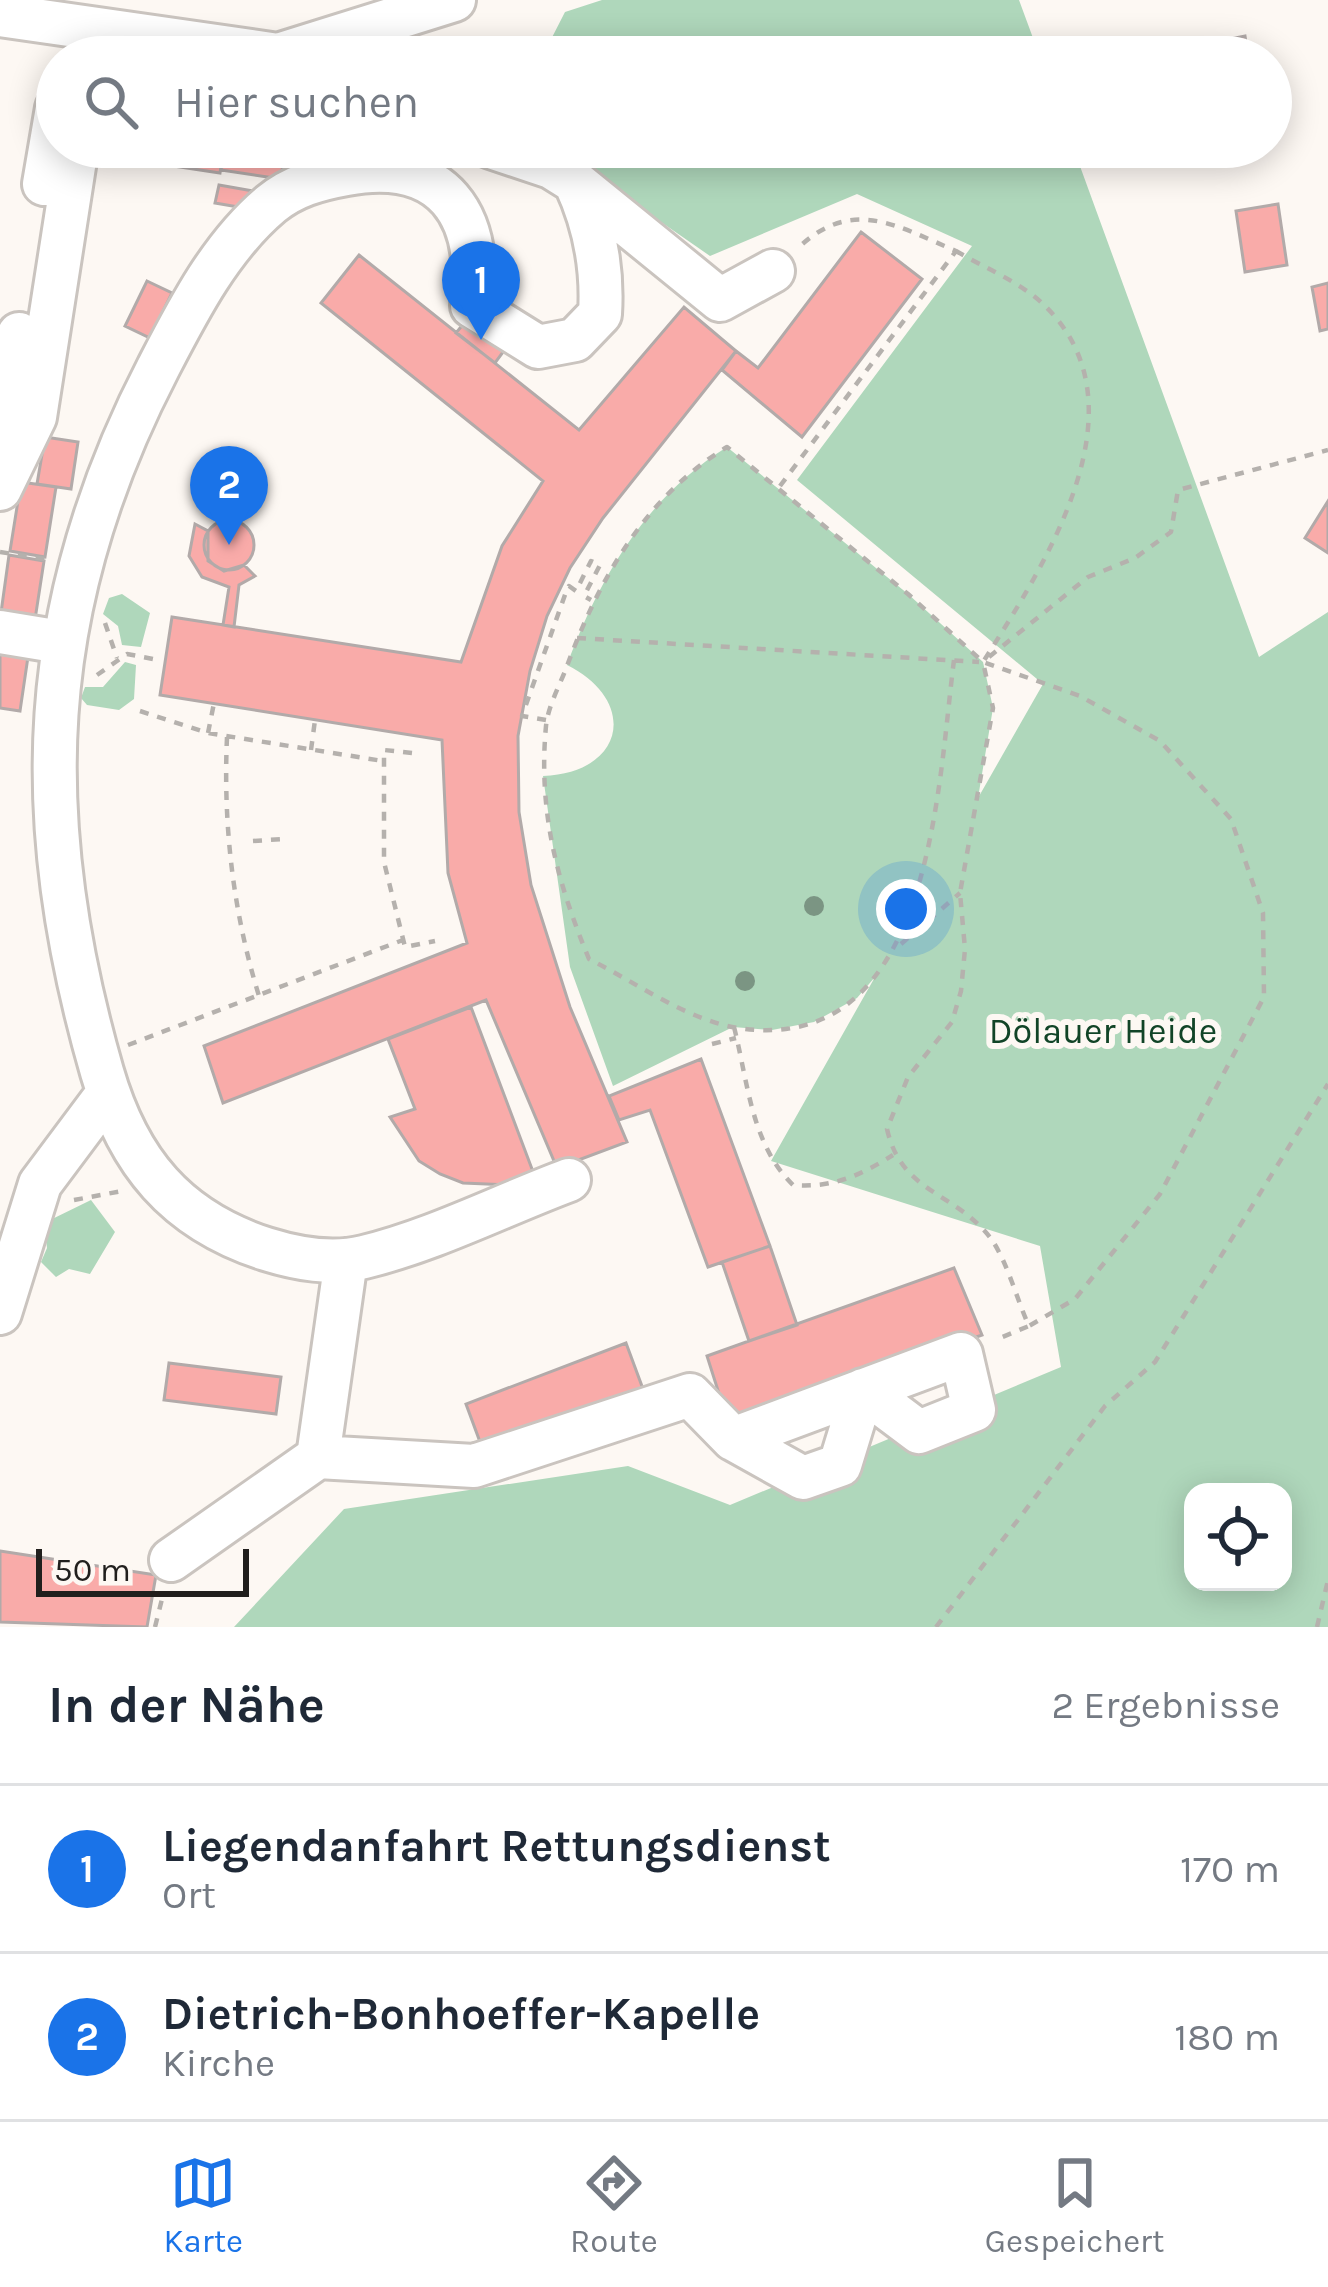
<!DOCTYPE html>
<html lang="de">
<head>
<meta charset="utf-8">
<style>
  body { margin:0; font-family:Karla,sans-serif; background:#f6f6f7; color:#1f2937 }
  .controls { position:absolute; right:36px; bottom:36px; display:grid; overflow:hidden; border-radius:24px; box-shadow:0 6px 30px #0003 }
  .controls button { width:108px; height:108px; display:grid; place-items:center; padding:0; border:0; border-bottom:3px solid #e0e1e3; background:#fff; color:#1f2937; font:60px sans-serif }
  .scale { position:absolute; left:36px; bottom:30px; width:213px; box-sizing:border-box; padding-left:12px; border:6px solid #211f1d; border-top:0; font-size:33px; line-height:42px; white-space:nowrap; color:#211f1d; -webkit-text-stroke:9px #fdf8f3; paint-order:stroke }
  .you { position:absolute; left:906px; top:909px; width:42px; height:42px; margin:-30px; border:9px solid #fff; border-radius:50%; background:#1a73e8; box-shadow:0 0 0 18px #1a73e833 }
  .badge { display:grid; place-items:center; width:78px; height:78px; border-radius:50%; background:#1a73e8; color:#fff; font-size:39px; font-weight:700 }
  .pin { position:absolute; translate:-50% -99px; filter:drop-shadow(0 3px 6px #0008) }
  .pin::after { content:''; position:absolute; top:63px; width:42px; height:36px; background:inherit; clip-path:polygon(0 0,100% 0,50% 100%) }
  .list { margin:0; padding:0; list-style:none }
  h2 { display:flex; justify-content:space-between; align-items:center; height:156px; margin:0; padding:0 48px; font-size:51px }
  h2 small { font-size:39px; font-weight:400; color:#747a83 }
  .list li { display:grid; grid-template-columns:78px 1fr auto; gap:36px; align-items:center; box-sizing:border-box; height:168px; padding:0 48px; border-top:3px solid #e0e1e3 }
  .list b { display:block; font-size:45px; white-space:nowrap }
  .list p { margin:0; font-size:39px; white-space:nowrap; color:#747a83 }
  .list em { font-size:39px; font-style:normal; color:#747a83 }
  .icon { flex:none; width:66px; height:66px; fill:none; stroke:currentColor; stroke-width:2; stroke-linecap:round; stroke-linejoin:round }
  .map { position:relative; flex:none; width:1328px; height:1627px; overflow:hidden }
  .search { position:absolute; background:#fff; box-shadow:0 6px 30px #0003; left:36px; right:36px; top:36px; height:132px; display:flex; align-items:center; gap:30px; box-sizing:border-box; padding:0 42px; border-radius:66px; color:#747a83; font-size:45px }
  .sheet { height:492px; background:#fff }
  nav { display:flex; justify-content:space-around; align-items:center; box-sizing:border-box; height:168px; border-top:3px solid #e0e1e3; background:#fff; font-size:33px; color:#747a83 }
  nav a { display:grid; justify-items:center; gap:6px }
  nav .on { color:#1a73e8 }
  .map>svg:first-child { display:block }
  .green { fill:#afd7bb; fill-rule:evenodd }
  .building { fill:#f9aba9; stroke:#b2aaa9; stroke-width:3 }
  .lines { fill:none; stroke-linecap:round; stroke-linejoin:round }
  .minor-casing { stroke:#cac4bf; stroke-width:48 }
  .path { stroke:#b5b1ad; stroke-width:4.5; stroke-dasharray:9 9; stroke-linecap:butt }
  .minor { stroke:#fff; stroke-width:42 }
  .tree { fill:#7b9583 }
  .labels { text-anchor:middle; stroke-width:12; stroke-linejoin:round; paint-order:stroke }
  .park-label { font-size:36px; fill:#114427; stroke:#fdf8f3 }
</style>
</head>
<body>
<div class="map">
<svg width="1328" height="1627" viewBox="0 0 1328 1627">
  <rect width="100%" height="100%" fill="#fdf8f3"/>
  <path class="green" d="M602 0H1019L1040 57H542L565 12Z
    M553 147H1073L1259 657 1328 612V1627H234L344 1509 628 1466 730 1505 1061 1367 1040 1246 771 1161 875 977 857 998 814 1022 772 1030 733 1027 613 1086 570 967 543 776C625 773 639 701 567 665 599 578 647 496 727 447L908 594 983 662 993 708 978 798 1043 684 797 480 972 246 857 194 710 256ZM1193 1492H1283V1582H1193Z
    M122 594 150 613 141 647 122 645 118 626 103 614 109 598Z
    M125 662 136 665 134 699 119 710 87 705 81 698 85 687H103Z
    M91 1200 115 1232 90 1274 69 1269 56 1277 41 1262 47 1248 44 1223Z"/>
  <path class="building" d="M1245 36 1248 57H1207L1205 44Z
    M88 147H224L220 173 87 153Z
    M224 147H285L281 179 221 170Z
    M219 185 253 191 250 209 215 203Z
    M1278 204 1287 265 1245 272 1236 211Z
    M861 232 922 279 802 437 722 370 736 351 758 368Z
    M359 255 579 430 684 307 736 351 603 518 570 568 547 616 530 671 518 736 519 812 531 885 570 1007 627 1142 557 1168 486 1000 223 1103 204 1046 467 943 448 873 442 740 160 695 172 617 461 662 502 546 543 481 321 303Z
    M147 281 172 293 150 338 125 326Z
    M1328 283V329L1320 331 1312 287Z
    M468 318 506 348 495 363 456 333Z
    M45 437 78 442 71 489 37 484Z
    M21 482 56 487 45 557 10 551Z
    M1328 501V553L1305 538Z
    M204 545a25 25 0 1 1 50 0a25 25 0 1 1-50 0Z
    M195 524 208 531V561L224 571 244 565 255 576 239 585 234 627 223 625 229 587 202 577 189 556Z
    M9 555 44 561 34 626 0 620Z
    M0 645 29 650 20 711 0 708Z
    M471 1007 535 1177 510 1185 463 1183 440 1174 419 1161 390 1117 415 1109 388 1039Z
    M701 1059 770 1246 708 1267 650 1110 619 1120 609 1096Z
    M770 1246 797 1325 749 1341 722 1262Z
    M954 1268 982 1335 728 1422 707 1356Z
    M626 1343 643 1389 483 1450 466 1404Z
    M169 1363 281 1377 276 1414 164 1400Z
    M0 1551 156 1575 147 1627 0 1622Z"/>
  <g class="lines">
    <g class="minor-casing">
      <path id="minor" d="M0 15 278 55 454 0
        M491 147 551 167 575 182 720 300 773 271
        M44 184 57 108
        M0 442 19 334
        M0 489 35 417 77 147
        M0 632 61 642
        M569 1180C502 1205 434 1240 364 1257 331 1265 298 1259 266 1249 176 1220 128 1162 102 1072 29 819 35 605 158 368 188 310 220 247 271 204 293 186 318 179 346 174 444 156 483 215 472 306L538 347 575 340 600 314C603 267 595 225 575 182
        M346 1260 318 1457 474 1466 690 1395 733 1439 961 1354 974 1410 919 1432 863 1390 840 1465 803 1478 733 1439
        M0 1313 40 1184 108 1093
        M171 1560 318 1457"/>
    </g>
    <path class="path" d="M956 251C983 267 1020 282 1043 304 1150 405 1044 566 983 662L993 708 960 893 965 949 961 991 952 1022 908 1077 887 1129C902 1195 956 1191 992 1240 1008 1264 1017 1300 1029 1326L995 1340
      M780 486 956 251C897 226 853 197 799 247
      M0 552 45 559
      M105 623 117 658
      M577 638 979 662
      M989 657 1088 577 1135 558 1171 532 1178 490 1328 450
      M954 660C937 791 932 1057 738 1028 687 1020 635 982 589 959 557 882 538 811 546 726 548 706 560 685 567 666 599 579 646 496 727 447L908 594 983 662 1080 696 1160 741 1231 819 1263 913 1264 997 1160 1194 1075 1299 1029 1326
      M97 675 127 654 153 659
      M140 711 208 733 383 761
      M546 720 522 716 566 592 569 586 576 591 591 561 600 565 584 596 591 600
      M208 733 214 703
      M227 737C223 825 233 912 259 996
      M311 750 315 720
      M412 753 384 750V862L405 947 435 941
      M253 841 282 839
      M901 944 960 893
      M734 1027C748 1082 751 1144 793 1185 833 1188 859 1176 893 1155
      M712 1044 736 1038
      M128 1045 403 940
      M74 1200 122 1191
      M155 1627 163 1595
      M936 1627 1105 1406 1155 1362 1328 1084
      M1317 1627 1328 1580"/>
    <use href="#minor" class="minor"/>
  </g>
  <g class="tree">
    <circle cx="814" cy="906" r="10"/>
    <circle cx="745" cy="981" r="10"/>
  </g>
  <g class="labels">
    <g class="park-label">
      <text x="1103" y="1043">Dölauer Heide</text>
    </g>
  </g>
</svg>
<div class="controls">
<button><svg class="icon" aria-label="locate" viewBox="0 0 24 24"><circle cx="12" cy="12" r="6"/><path d="M12 2v4M12 18v4M2 12h4M18 12h4"/></svg></button>
</div>
<div class="scale">50 m</div>
<div class="you"></div>
<div class="pin badge" style="left:481px;top:340px">1</div>
<div class="pin badge" style="left:229px;top:545px">2</div>
<div class="search"><svg class="icon" aria-label="search" viewBox="0 0 24 24"><circle cx="10" cy="10" r="6"/><path d="M15 15l6 6"/></svg>Hier suchen</div>
</div>
<section class="sheet">
<h2>In der Nähe<small>2 Ergebnisse</small></h2>
<ul class="list">
<li><span class="badge">1</span><div><b>Liegendanfahrt Rettungsdienst</b><p>Ort</p></div><em>170 m</em></li>
<li><span class="badge">2</span><div><b>Dietrich-Bonhoeffer-Kapelle</b><p>Kirche</p></div><em>180 m</em></li>
</ul>
</section>
<nav>
<a class="on"><svg class="icon" aria-label="map" viewBox="0 0 24 24"><path d="M3 6l6-2 6 2 6-2v14l-6 2-6-2-6 2zM9 4v14M15 6v14"/></svg>Karte</a>
<a><svg class="icon" aria-label="directions" viewBox="0 0 24 24"><path d="M12 3l9 9-9 9-9-9zM9 14v-3h6M13 9l2 2-2 2"/></svg>Route</a>
<a><svg class="icon" aria-label="saved" viewBox="0 0 24 24"><path d="M7 4h10v16l-5-4-5 4z"/></svg>Gespeichert</a>
</nav>
</body>
</html>
